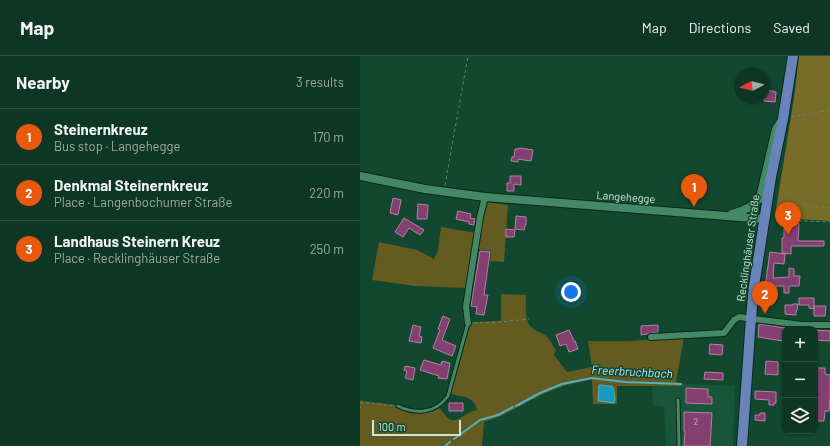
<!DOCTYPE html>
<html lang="en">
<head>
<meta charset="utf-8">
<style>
  body { margin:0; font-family:Barlow,sans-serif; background:#173e2c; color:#f1f3f6 }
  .controls { position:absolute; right:12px; bottom:12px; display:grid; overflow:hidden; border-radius:8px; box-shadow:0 1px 3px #0004 }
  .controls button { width:36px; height:36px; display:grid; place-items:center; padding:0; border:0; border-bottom:1px solid #2e5041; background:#0e3624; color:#f1f3f6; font:20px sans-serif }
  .compass { position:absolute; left:374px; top:12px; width:36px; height:36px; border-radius:50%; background:#0e3624; box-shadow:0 1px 3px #0004; rotate:263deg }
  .scale { position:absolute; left:12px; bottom:10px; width:89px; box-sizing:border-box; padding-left:4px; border:2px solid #c8e9d6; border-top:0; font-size:11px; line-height:14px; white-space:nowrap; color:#c8e9d6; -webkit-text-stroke:3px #124830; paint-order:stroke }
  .you { position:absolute; left:211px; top:236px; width:14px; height:14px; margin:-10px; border:3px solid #fff; border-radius:50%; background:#1a73e8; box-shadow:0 0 0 6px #1a73e833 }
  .badge { display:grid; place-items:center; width:26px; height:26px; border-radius:50%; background:#ea580c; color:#fff; font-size:13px; font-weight:700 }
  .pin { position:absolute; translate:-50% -33px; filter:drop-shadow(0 1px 2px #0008) }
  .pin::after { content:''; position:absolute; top:21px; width:14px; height:12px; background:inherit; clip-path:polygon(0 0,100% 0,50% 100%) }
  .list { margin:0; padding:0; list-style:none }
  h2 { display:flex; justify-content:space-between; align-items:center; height:52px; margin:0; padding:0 16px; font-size:17px }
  h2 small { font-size:13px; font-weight:400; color:#9baba6 }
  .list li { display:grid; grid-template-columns:26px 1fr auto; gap:12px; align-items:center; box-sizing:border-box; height:56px; padding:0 16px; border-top:1px solid #2e5041 }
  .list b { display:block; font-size:15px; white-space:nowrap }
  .list p { margin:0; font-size:13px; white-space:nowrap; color:#9baba6 }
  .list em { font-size:13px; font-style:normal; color:#9baba6 }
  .icon { flex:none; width:22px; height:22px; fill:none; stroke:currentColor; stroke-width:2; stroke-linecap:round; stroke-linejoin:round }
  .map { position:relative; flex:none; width:470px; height:390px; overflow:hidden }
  header { display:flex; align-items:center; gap:24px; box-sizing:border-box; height:56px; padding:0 20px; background:#0e3624; border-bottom:1px solid #2e5041 }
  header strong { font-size:19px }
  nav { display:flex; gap:22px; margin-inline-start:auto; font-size:14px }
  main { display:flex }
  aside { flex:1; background:#0e3624 }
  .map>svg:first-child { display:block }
  .built { fill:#19553a }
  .green { fill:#645b20 }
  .forest { fill:#776c28 }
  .water { fill:#199aba; stroke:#4eb2c2 }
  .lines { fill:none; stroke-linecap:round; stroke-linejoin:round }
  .stream { stroke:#4eb2c2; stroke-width:2 }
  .building { fill:#833f6f; stroke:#b97fa5 }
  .service-casing { stroke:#062b1b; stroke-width:5 }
  .minor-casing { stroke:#062b1b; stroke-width:8 }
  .tertiary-casing { stroke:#062b1b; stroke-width:10 }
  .primary-casing { stroke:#062b1b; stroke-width:12 }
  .path { stroke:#5c8973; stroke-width:1; stroke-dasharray:3 3; stroke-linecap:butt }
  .service { stroke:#458866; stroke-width:3 }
  .minor { stroke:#458866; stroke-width:6 }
  .tertiary { stroke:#458866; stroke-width:8 }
  .primary { stroke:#6884ba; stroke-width:10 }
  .labels { text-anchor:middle; stroke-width:3; stroke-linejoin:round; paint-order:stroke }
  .number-label { font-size:9px; fill:#b7bebc }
  .street-label { font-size:11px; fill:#c8e9d6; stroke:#124830 }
  .water-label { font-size:12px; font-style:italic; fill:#b7e9fa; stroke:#124830 }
</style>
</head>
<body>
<header>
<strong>Map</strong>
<nav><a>Map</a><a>Directions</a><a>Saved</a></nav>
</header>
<main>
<aside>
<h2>Nearby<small>3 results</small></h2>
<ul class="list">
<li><span class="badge">1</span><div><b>Steinernkreuz</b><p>Bus stop · Langehegge</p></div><em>170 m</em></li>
<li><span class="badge">2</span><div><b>Denkmal Steinernkreuz</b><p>Place · Langenbochumer Straße</p></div><em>220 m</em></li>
<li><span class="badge">3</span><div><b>Landhaus Steinern Kreuz</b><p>Place · Recklinghäuser Straße</p></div><em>250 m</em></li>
</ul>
</aside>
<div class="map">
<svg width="470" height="390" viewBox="0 0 470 390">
  <rect width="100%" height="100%" fill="#124830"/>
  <path class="built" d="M324 328 375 330 373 390H306L304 351 293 349 292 330H320Z"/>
  <path class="green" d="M127 146 148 149 144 206 130 205 131 195 116 193 121 167Z
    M81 171 116 177 107 232 55 230 12 224 19 186 57 194 74 203 78 194Z
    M141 238 166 239C166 249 164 263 171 271 175 275 180 276 185 279 189 282 193 290 196 294L194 299 207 316 232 311 228 285H270L324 281 316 326 324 328 320 330H257V348H233L232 323 207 329 195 333 181 339 141 360 124 366 122 390H0V344L2 345 36 349V352C54 358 62 358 80 352 82 355 85 359 88 362 96 370 106 355 117 354 114 340 103 341 91 338L111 266 141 265Z"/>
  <path class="forest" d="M439 0H470V165L417 162 416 153 434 42Z"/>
  <path class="water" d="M239 329 250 330 253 331 255 342 254 347 238 345Z"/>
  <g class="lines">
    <path class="stream" d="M156 350 180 337 202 328 232 322 265 326 321 328
      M94 383 120 364 138 359 153 351
      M85 390 90 386"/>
  </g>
  <path class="building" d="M407 34 416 36 415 46 404 45V39H406Z
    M159 92 173 94 171 105 158 103V106L151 105 152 101H154L155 93H159Z
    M150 120H161V129L154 128V135H147V127H150Z
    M33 142 41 144 38 159 30 157Z
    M58 148 68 149 67 163H57Z
    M98 155 111 158 110 162 115 163 114 169 109 168V166L96 163Z
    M156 160 166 161V169H165L164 174 155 173Z
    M44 162 64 174 60 179 49 172 43 181 35 176Z
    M424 167H439L438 185H464V190H431V198L422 197V182H424Z
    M146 173 155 174 154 181H146Z
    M120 195 130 196 124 239H128L124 259 116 258 117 251 111 250Z
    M410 196 425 198 424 208 414 207 413 222 429 221V212L434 213V220H440L439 230H429V237H424V230H416L415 235H413V240L404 238Z
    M439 242H454V253L449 252V249H439Z
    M433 248H438L437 254 436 256V259L425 258V249H433Z
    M454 250H466L465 260H454Z
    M83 260 90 263 82 284 96 290 92 300 73 292 80 274 78 273Z
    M399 268 425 272V284H423V285L398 281Z
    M53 269 61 271 59 280 62 281 61 287 49 285Z
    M298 269V276L281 279V270Z
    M209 274 214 285H215L218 293 209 296 206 288 200 290 196 279Z
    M455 274 470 275V285L455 284Z
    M350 288 363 289 362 299 349 298Z
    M64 304 81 309 82 305 90 307 87 323 78 322 79 320 60 314Z
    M406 305 418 306V319L405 318Z
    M45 310 55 312 53 324 45 322 47 315 44 314Z
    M457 312H465V318L470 319V340L469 355H465L464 365H455V322H457Z
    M345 316 363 317V324L344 323Z
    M326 332 348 333V341H352V348L326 347Z
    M395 335 416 336V347H414V349H409V344L395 343Z
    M89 347H103V355H89Z
    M324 356 352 357 350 390H324L325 375H324Z
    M400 357H405V365L395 364V359H400Z"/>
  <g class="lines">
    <g class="service-casing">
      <path id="service" d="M318 344 319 390
        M38 350C56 359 76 357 88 340L108 267"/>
    </g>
    <g class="minor-casing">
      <path id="minor" d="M108 267 106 251 120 161 125 141
        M291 281 364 277 374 264 379 261 442 269H470"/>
    </g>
    <g class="tertiary-casing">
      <path id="tertiary" d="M0 120 65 133 125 141 405 163
        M372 158C384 155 393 151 400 142L416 73 422 64"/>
    </g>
    <g class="primary-casing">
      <path id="primary" d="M382 390 391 262 394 230 411 121 423 63 433 0"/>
    </g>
    <path class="path" d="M431 61 470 54
      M85 129 108 0
      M470 152 450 150 439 147 426 154 419 164 470 166
      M114 267 139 266 169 263
      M0 353 1 346 34 350"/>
    <use href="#service" class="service"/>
    <use href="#minor" class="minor"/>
    <use href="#tertiary" class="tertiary"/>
    <use href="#primary" class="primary"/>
  </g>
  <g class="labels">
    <g class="number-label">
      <text x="336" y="369">2</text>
    </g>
    <g class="street-label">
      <text transform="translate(266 141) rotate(4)" y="4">Langehegge</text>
      <text transform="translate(388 192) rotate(-82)" y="4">Recklinghäuser Straße</text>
    </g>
    <g class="water-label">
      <text transform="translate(272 316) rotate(3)" y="4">Freerbruchbach</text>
    </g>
  </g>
</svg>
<div class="controls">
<button>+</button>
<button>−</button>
<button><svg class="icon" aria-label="layers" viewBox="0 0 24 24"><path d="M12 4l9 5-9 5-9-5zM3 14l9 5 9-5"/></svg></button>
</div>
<svg class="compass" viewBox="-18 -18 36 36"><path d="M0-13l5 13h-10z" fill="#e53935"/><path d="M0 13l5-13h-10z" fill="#9baba6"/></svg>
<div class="scale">100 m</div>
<div class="you"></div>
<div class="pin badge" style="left:334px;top:151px">1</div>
<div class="pin badge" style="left:405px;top:258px">2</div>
<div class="pin badge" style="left:428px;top:179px">3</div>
</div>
</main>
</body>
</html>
